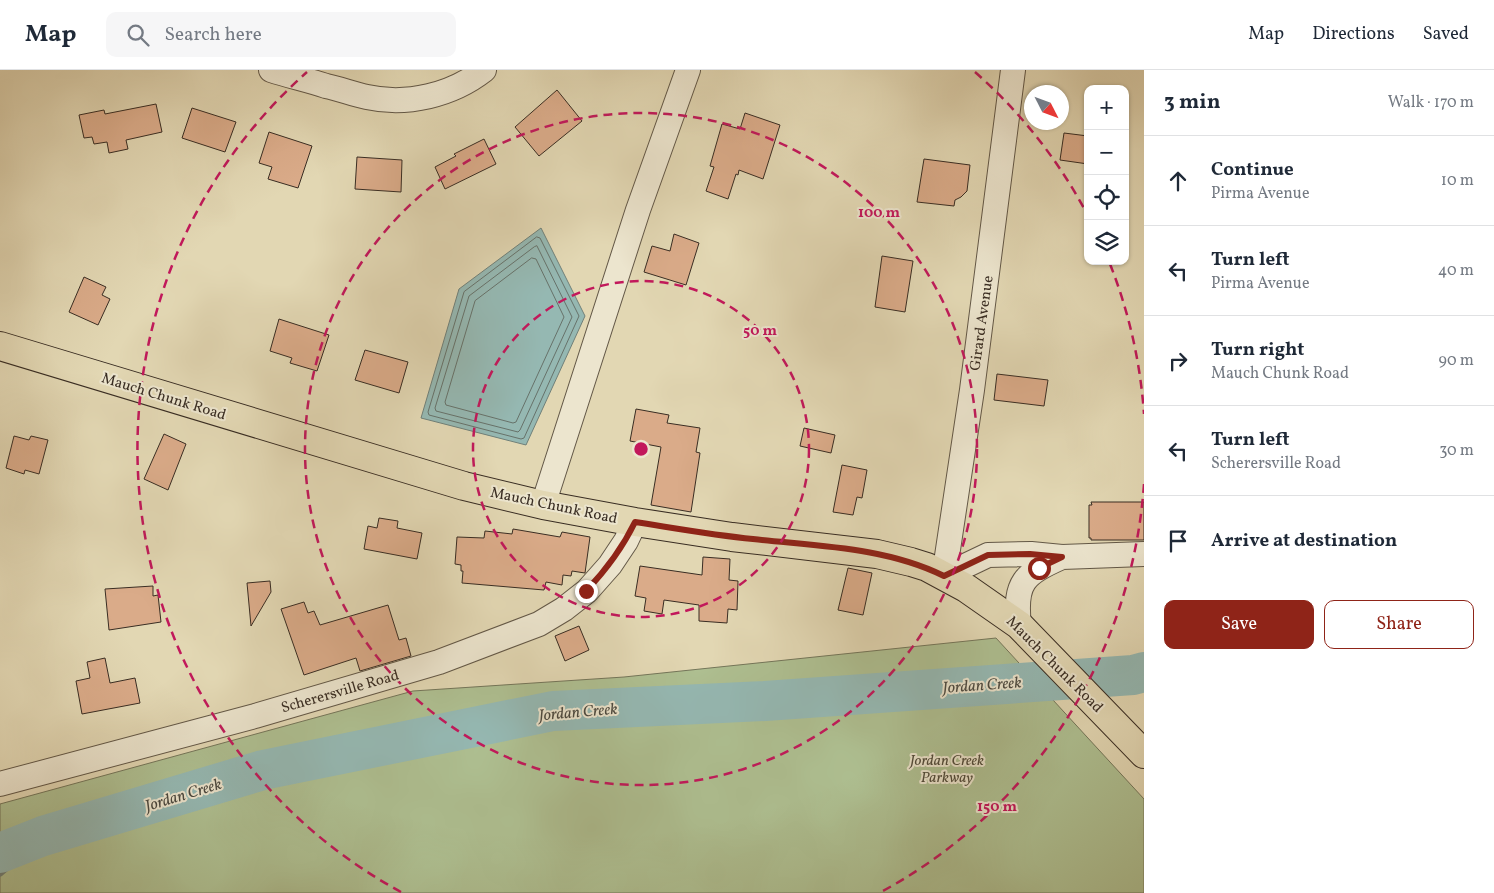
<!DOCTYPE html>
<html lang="en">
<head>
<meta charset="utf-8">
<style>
  body { margin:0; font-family:Vollkorn,serif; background:#f6f6f7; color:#1f2937 }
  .controls { position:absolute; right:15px; top:15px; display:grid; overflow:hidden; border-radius:10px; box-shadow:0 1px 4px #0004 }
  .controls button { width:45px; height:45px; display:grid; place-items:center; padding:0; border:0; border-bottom:1px solid #e0e1e3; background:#fff; color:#1f2937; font:25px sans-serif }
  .compass { position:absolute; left:1024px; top:15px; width:45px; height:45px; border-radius:50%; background:#fff; box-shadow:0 1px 4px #0004; rotate:132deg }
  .stop { position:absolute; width:15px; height:15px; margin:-11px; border:4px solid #8f2418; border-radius:50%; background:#fff }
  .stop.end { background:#8f2418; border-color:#fff; box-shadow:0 1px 5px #0008 }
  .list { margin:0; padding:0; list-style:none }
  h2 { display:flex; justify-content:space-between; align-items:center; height:65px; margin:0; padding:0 20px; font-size:21px }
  h2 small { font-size:16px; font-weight:400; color:#747a83 }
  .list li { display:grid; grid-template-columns:32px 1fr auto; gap:15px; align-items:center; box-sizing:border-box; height:90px; padding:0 20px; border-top:1px solid #e0e1e3 }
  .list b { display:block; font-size:19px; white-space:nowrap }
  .list p { margin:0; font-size:16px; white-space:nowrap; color:#747a83 }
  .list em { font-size:16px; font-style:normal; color:#747a83 }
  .actions { display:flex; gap:10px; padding:15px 20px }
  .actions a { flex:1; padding:11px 0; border:1px solid #8f2418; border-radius:10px; text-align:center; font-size:18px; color:#8f2418 }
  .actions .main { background:#8f2418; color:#fff }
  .icon { flex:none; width:28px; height:28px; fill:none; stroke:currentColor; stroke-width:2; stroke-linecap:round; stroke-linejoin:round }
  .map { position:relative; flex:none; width:1144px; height:823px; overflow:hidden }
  header { display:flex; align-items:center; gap:30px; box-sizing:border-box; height:70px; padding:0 25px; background:#fff; border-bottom:1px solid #e0e1e3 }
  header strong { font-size:24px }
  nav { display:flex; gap:28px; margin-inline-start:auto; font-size:18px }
  .search { width:350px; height:45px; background:#f6f6f7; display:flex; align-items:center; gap:12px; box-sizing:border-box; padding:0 18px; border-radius:10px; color:#747a83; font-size:19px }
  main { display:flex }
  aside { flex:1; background:#fff }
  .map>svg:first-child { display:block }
  .green { fill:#aebf91; stroke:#74765a }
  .water { fill:#95b8b2; stroke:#708079 }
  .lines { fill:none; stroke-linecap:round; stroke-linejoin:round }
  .shore { stroke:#67726a; stroke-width:1 }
  .stream { stroke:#708079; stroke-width:7 }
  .river { stroke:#95b8b2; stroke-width:40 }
  .building { fill:#daab89; stroke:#392d23 }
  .minor-casing { stroke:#635847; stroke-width:26 }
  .major-casing { stroke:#392d23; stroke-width:30 }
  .minor { stroke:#ece5ce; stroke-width:24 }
  .major { stroke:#e2d7b3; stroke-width:28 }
  .route { stroke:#8f2418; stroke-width:6 }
  .ring { fill:none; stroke:#c2185b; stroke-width:2.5; stroke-dasharray:9 6 }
  .labels { text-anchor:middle; stroke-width:4; stroke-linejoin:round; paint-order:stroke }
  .street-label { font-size:15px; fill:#392d23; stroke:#ece5ce }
  .park-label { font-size:15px; font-style:italic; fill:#504a39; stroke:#ece5ce }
  .water-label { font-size:16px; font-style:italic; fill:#4b4940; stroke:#ece5ce }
  .centre { fill:#c2185b; stroke:#ece5ce; stroke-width:2.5 }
  .ring-label { font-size:15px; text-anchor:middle; font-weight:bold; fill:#c2185b; stroke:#ece5ce; stroke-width:4; stroke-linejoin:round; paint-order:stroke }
</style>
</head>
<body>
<header>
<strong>Map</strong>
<div class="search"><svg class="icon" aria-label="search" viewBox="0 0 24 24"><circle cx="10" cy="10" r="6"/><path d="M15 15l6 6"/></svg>Search here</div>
<nav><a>Map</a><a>Directions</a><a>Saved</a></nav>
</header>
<main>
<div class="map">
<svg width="1144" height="823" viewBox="0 0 1144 823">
  <rect width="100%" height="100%" fill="#e2d7b3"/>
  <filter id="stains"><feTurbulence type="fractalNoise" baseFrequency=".004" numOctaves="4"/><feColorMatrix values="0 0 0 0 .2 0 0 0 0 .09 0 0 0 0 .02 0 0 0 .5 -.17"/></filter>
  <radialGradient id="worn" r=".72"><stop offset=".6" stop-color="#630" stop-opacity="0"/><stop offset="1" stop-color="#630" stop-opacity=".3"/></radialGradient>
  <path class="green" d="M996 568 1144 729V823H0V734L413 621 624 607Z"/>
  <path class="water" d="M541 158 585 246 526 375 421 348 459 219Z"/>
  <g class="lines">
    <path class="shore" d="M537 167 540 168 579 246 524 368 521 369 429 345 428 342 464 222Z
      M537 176 572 247 520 360 518 362 436 341 435 338 469 226 534 177Z
      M532 188 536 189 564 247 516 352 513 353 446 335 445 332 475 231Z"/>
    <path class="stream" d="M0 803 43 766"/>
    <path class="river" d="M0 783 43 766 263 700 553 641 765 631 1133 605 1144 602"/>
  </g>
  <path class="building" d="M557 20 582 51 539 86 515 57Z
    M156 34 162 62 126 70 128 79 109 83 107 72 94 74 92 67 84 68 79 45 104 40 105 44Z
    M192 38 236 52 225 82 182 68Z
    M745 43 780 55 763 109 739 100 738 105 736 104 728 129 706 121 714 97 710 96 722 54 740 59Z
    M269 62 312 76 298 118 268 109 272 97 259 93Z
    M1064 63 1088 66V94L1060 90Z
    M484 69 496 94 445 119 435 97 456 86 454 84Z
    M357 87 402 90 401 122 355 119Z
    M924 89 970 95 967 121 961 127 955 130 954 136 917 132Z
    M674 164 699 173 686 215 644 202 652 176 670 181Z
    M882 186 913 191 905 242 875 237Z
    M84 207 106 217 102 225 110 229 98 255 69 242Z
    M279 249 329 265 317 301 290 293 292 288 270 281Z
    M365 280 408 292 399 323 355 310Z
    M997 304 1048 310 1044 336 994 330Z
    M636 339 669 345 667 353 700 358 696 382 700 383 691 442 651 435 661 377 630 371Z
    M804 358 835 365 831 383 800 376Z
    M164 364 186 374 168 420 144 409Z
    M14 366 29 370 31 366 48 370 39 404 25 400 24 404 6 398Z
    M842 395 867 400 862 428 857 427 853 445 833 442Z
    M1091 432H1144V470H1091V468H1089V435H1092Z
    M379 448 398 451 397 458 422 463 417 489 364 479 368 456 377 458Z
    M513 459 560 467 562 462 590 467 585 503 572 501 571 506 563 505 562 515 546 512 544 520 462 513 463 501H461V495L455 494 457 467 484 468 485 461 512 464Z
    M703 487 730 489 729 510 738 511 737 540 728 539 727 553 699 551V535L664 530 662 544 644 541 646 528 635 526 640 496 702 505Z
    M848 498 872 503 863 545 838 540Z
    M270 511 271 522 251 556 247 513Z
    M153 516V526L158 525 161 552 109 560 105 519Z
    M304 532 308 543 314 541 320 555 388 535 399 570 406 568 411 586 360 601 356 588 304 605 281 539Z
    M579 556 589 580 565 591 555 566Z
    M105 588 110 613 135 608 140 633 82 644 76 611 90 608 87 592Z"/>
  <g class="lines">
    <g class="minor-casing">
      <path id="minor" d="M271 0C289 6 308 10 326 16 340 19 353 24 367 27 407 36 452 25 484 0
        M543 435 638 140 688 0
        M944 506 972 320 1013 0
        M944 506 988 485 1031 484 1062 487 1144 484
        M1019 555C1014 512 1024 504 1062 487
        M0 714 255 646 439 592 539 554 564 539 587 521 610 495 626 471 635 452"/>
    </g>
    <g class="major-casing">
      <path id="major" d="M0 276 464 416 543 435 635 452 732 467 877 484 911 492 927 497 966 518 1019 555 1144 684"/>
    </g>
    <use href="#minor" class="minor"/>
    <use href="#major" class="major"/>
  </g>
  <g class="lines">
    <path class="route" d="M586 521C607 499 622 479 635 452 674 458 713 465 753 469 816 476 886 477 944 506L988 485 1030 484 1062 487 1039 498"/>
  </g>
  <g class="ring">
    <circle cx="641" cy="379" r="168"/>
    <circle cx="641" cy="379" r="336"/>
    <path d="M1144 414A504 504 0 0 1 881 822M401 822A504 504 0 0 1 307 2M975 2A504 504 0 0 1 1086 142M1110 194A504 504 0 0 1 1144 344"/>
  </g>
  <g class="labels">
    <g class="street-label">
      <text transform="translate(981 253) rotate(-82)" y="5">Girard Avenue</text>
      <text transform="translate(164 326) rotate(17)" y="5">Mauch Chunk Road</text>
      <text transform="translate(554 435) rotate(12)" y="5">Mauch Chunk Road</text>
      <text transform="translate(1055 594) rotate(45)" y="5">Mauch Chunk Road</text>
      <text transform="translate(340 621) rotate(-16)" y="5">Scherersville Road</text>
    </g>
    <g class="park-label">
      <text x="947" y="695">Jordan Creek<tspan x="947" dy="17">Parkway</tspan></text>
    </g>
    <g class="water-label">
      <text transform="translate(982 614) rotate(-4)" y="6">Jordan Creek</text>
      <text transform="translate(578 641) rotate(-5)" y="6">Jordan Creek</text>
      <text transform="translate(183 724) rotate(-17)" y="6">Jordan Creek</text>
    </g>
  </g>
  <circle cx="641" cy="379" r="8" class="centre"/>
  <g class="ring-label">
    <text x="879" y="147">100 m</text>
    <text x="760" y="265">50 m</text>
    <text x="997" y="741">150 m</text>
  </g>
  <rect width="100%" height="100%" filter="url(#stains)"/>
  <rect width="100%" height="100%" fill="url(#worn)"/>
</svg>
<div class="controls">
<button>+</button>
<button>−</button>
<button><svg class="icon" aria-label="locate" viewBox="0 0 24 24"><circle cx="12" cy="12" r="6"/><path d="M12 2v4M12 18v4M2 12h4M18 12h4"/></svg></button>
<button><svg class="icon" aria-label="layers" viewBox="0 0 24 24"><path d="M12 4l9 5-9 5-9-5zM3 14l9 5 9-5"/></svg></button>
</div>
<svg class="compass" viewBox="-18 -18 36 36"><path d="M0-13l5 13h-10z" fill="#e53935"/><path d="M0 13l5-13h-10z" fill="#747a83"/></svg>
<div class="stop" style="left:1039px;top:498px"></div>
<div class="stop end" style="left:586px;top:521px"></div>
</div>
<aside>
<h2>3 min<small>Walk · 170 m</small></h2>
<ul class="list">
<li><svg class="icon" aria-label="ahead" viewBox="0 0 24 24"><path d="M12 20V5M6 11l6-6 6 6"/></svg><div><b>Continue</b><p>Pirma Avenue</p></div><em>10 m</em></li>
<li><svg class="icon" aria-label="left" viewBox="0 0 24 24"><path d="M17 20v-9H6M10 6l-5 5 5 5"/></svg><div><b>Turn left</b><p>Pirma Avenue</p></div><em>40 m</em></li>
<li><svg class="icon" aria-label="right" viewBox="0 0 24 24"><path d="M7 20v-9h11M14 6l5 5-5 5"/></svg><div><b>Turn right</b><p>Mauch Chunk Road</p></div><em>90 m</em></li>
<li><svg class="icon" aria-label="left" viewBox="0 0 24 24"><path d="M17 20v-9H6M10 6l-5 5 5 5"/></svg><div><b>Turn left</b><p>Scherersville Road</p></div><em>30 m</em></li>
<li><svg class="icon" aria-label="arrive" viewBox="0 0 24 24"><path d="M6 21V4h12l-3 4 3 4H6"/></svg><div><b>Arrive at destination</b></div></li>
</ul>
<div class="actions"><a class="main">Save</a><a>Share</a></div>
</aside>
</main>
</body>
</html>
